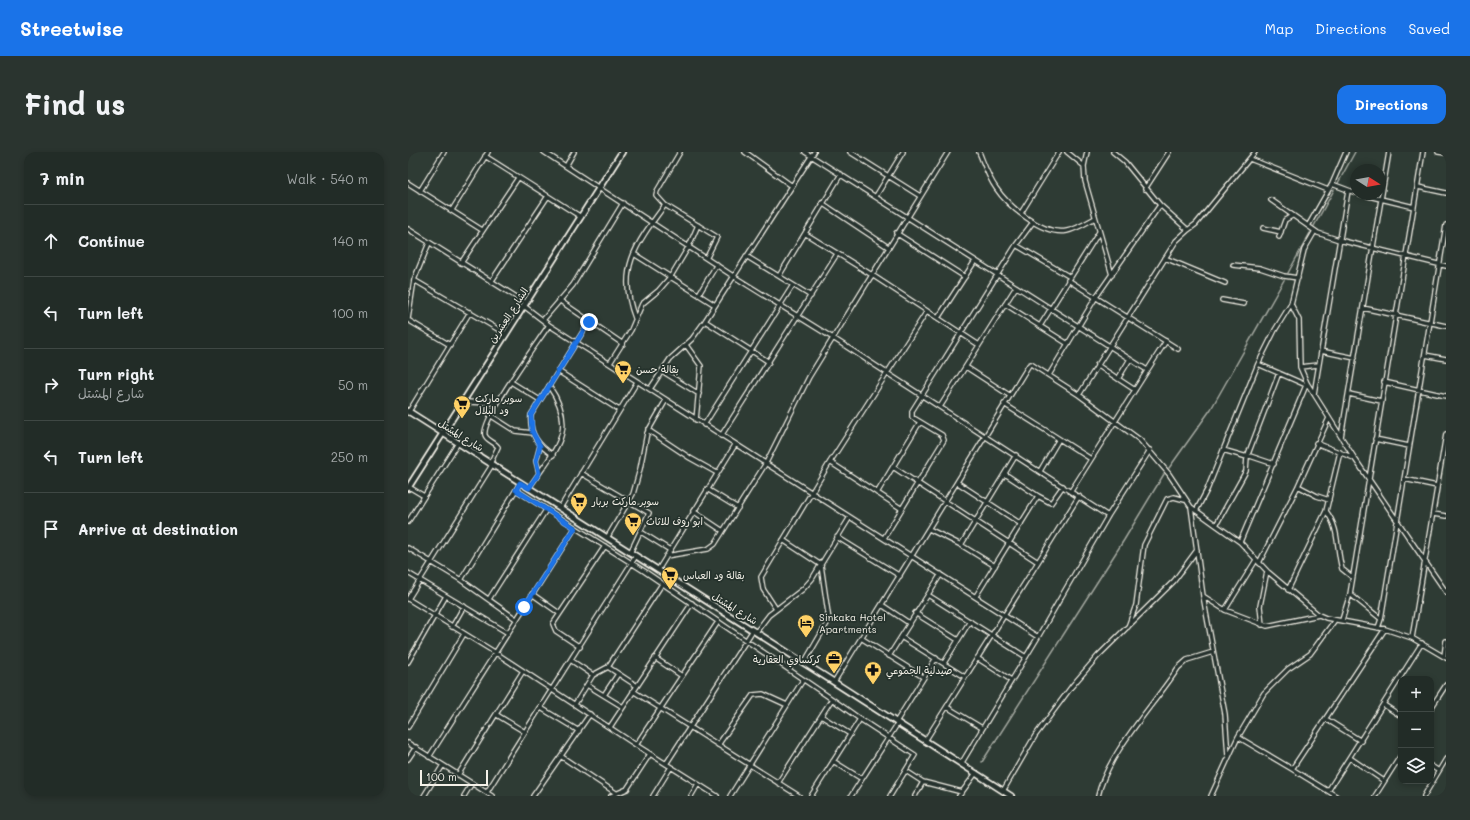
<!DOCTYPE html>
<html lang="en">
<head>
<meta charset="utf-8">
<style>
  body { margin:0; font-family:Mali,"Playpen Sans Arabic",sans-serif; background:#2a342f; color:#f1f3f6 }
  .controls { position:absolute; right:12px; bottom:12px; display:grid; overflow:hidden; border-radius:8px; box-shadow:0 2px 6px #0003 }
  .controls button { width:36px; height:36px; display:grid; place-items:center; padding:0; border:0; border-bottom:1px solid #3f4844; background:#222c27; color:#f1f3f6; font:20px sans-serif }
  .compass { position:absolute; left:942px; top:12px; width:36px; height:36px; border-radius:50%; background:#222c27; box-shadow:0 2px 6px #0003; rotate:101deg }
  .scale { position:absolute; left:12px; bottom:10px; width:68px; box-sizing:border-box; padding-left:4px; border:2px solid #f4f1e8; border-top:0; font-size:11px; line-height:14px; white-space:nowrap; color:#f4f1e8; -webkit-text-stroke:3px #26332d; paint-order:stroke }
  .stop { position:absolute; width:12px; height:12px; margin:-9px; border:3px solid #1a73e8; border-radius:50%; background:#fff }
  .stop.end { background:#1a73e8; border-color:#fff; box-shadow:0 1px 4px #0008 }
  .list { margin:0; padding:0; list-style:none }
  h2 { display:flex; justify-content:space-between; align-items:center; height:52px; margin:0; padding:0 16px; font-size:17px }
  h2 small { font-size:13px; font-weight:400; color:#a2a7a7 }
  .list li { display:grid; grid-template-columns:26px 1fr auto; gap:12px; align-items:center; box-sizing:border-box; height:72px; padding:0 16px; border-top:1px solid #3f4844 }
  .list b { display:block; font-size:15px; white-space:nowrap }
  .list p { margin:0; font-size:13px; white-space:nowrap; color:#a2a7a7 }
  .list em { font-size:13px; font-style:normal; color:#a2a7a7 }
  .icon { flex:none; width:22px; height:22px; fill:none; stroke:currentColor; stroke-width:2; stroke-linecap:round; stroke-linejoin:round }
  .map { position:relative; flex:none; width:1038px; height:644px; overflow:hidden; border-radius:12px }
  header { display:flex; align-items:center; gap:24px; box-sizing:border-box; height:56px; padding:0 20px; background:#1a73e8; color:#fff }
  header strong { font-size:19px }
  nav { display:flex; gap:22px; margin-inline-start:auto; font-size:14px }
  .intro { display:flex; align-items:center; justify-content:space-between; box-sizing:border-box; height:96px; padding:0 24px }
  h1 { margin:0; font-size:28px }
  .button { padding:10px 18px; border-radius:12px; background:#1a73e8; color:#fff; font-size:14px; font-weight:700 }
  main { display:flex; gap:24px; padding:0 24px }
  aside { flex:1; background:#222c27; border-radius:12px; box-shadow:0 2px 6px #0003 }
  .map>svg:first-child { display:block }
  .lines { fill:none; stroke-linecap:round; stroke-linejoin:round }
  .stream { stroke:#a4a8a0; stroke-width:1.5 }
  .minor-casing { stroke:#f4f1e8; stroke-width:6 }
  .tertiary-casing { stroke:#f4f1e8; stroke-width:8 }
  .minor { stroke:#26332d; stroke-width:3.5 }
  .tertiary { stroke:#26332d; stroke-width:4.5 }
  .route { stroke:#1a73e8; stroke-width:5 }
  .labels { text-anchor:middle; stroke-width:3.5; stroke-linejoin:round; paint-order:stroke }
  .street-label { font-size:10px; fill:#f4f1e8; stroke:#26332d }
  .poi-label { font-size:10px; fill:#f4f1e8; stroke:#26332d; text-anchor:start }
</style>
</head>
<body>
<header>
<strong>Streetwise</strong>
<nav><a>Map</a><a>Directions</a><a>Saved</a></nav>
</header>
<div class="intro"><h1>Find us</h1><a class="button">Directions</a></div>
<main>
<aside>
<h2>7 min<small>Walk · 540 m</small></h2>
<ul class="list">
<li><svg class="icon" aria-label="ahead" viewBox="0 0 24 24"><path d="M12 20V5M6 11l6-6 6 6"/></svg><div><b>Continue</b></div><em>140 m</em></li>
<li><svg class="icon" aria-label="left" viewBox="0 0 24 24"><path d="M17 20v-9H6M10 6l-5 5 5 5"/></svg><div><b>Turn left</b></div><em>100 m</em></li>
<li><svg class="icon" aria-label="right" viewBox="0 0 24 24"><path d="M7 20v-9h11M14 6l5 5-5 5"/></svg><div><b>Turn right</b><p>شارع المشتل</p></div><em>50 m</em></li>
<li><svg class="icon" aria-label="left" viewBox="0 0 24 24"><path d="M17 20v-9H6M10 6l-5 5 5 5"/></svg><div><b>Turn left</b></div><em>250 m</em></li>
<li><svg class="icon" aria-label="arrive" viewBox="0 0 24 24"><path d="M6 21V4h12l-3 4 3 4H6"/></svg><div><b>Arrive at destination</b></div></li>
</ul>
</aside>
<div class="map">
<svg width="1038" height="644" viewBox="0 0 1038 644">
  <rect width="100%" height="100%" fill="#2e3b34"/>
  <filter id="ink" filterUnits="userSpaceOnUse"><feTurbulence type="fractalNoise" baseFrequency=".025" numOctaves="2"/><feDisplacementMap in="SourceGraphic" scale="8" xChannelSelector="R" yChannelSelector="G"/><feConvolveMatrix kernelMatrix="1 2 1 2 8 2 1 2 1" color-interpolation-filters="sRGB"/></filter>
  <g filter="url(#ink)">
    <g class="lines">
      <path class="stream" d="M930 31 947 0
        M906 74 926 38
        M880 121 902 81
        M761 316 803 257 876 128
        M574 610 716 388 756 322"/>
      <g class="minor-casing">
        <path id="minor" d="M136 0 325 124 425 186 700 364
          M272 0 249 39 248 43 257 53 309 85 299 105
          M337 0 384 34
          M397 0 739 218
          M442 0 512 44
          M571 0C576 12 580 25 588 36 600 54 635 84 659 79 669 77 678 71 687 66
          M659 0 676 14
          M679 0 676 14 677 29 704 123
          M705 0 717 10 752 53 780 78 788 72 847 0
          M1030 0 1038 1
          M77 4 173 65
          M842 7 920 38
          M158 14 166 0
          M0 31 74 78
          M924 32 948 41
          M1010 35 1038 41
          M737 37 761 0
          M12 39 36 0
          M952 42 1006 55
          M468 44 495 0
          M863 48 900 74 924 32 938 0
          M414 51 480 95
          M44 58 80 0
          M613 61 651 0
          M900 74 910 81 931 88 1038 114
          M855 76 873 80
          M0 77 118 151
          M488 81 557 125
          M398 82 464 123 571 193
          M871 85 877 68 884 64
          M608 93 662 125
          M226 102 307 153
          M338 104 403 144
          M757 106 817 131
          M53 111 110 26
          M825 113 852 116 876 124 890 126
          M371 124 433 22
          M6 128 98 182
          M660 128 770 197
          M83 130 140 44
          M291 142 309 112
          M151 148 215 192
          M814 148 836 152
          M597 152 660 192
          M883 152 891 168 892 215 899 231 947 307 1038 440
          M116 154 141 173 630 485
          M955 156 1038 174
          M227 166C208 117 229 91 257 53
          M530 166 567 109
          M0 167 6 128 21 91
          M0 168 42 193
          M135 168 165 133 215 51
          M297 169 361 210
          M632 174 691 80
          M278 193 293 214 288 268
          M913 199 947 206
          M1017 203 1038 207
          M202 211 223 178 234 152 251 138 263 124 281 94 290 73
          M850 212 898 233
          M689 213 727 238
          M558 215 601 243
          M892 215 910 213
          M150 219 211 258
          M254 219 291 242
          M641 223 688 145 752 53
          M710 227 722 207
          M103 230 132 248
          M976 230 1038 244
          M242 237 262 207 284 187 297 169 406 0
          M906 242 940 39
          M941 242 973 249
          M671 243 768 89 780 78
          M55 250 89 251
          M596 252 683 307
          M532 255 608 135
          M0 261 62 160
          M82 263 107 279 125 281
          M296 273 385 133
          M240 278 282 306 309 321
          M313 284 429 102
          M933 285 981 0
          M967 287 1001 294
          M908 291 946 306
          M815 298 839 305 871 221
          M145 303C130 293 121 282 123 263L181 170
          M839 303 866 312
          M422 310 494 357
          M82 312 90 295C87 290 79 289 77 283 73 267 130 190 141 173
          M485 315 630 410 517 589
          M632 319 651 287
          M131 321 128 309 132 294
          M173 321 241 361 222 401
          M597 322 630 344
          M996 327 1029 334
          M550 331 613 372
          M890 334 909 344 921 348
          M1 335 16 344
          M121 336C145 299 172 279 141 234
          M299 337 330 356
          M108 338 236 419 424 547 370 631
          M663 339 758 189
          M469 341 512 270
          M783 355 795 444 817 562 820 604
          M152 356 229 230
          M285 359 315 379
          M788 359 799 338 850 212 867 178 883 152 896 98 907 79
          M918 359C932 377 928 396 934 417L944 425
          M1025 362 1038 364
          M0 370 50 291
          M808 373 832 390 859 419 911 463 918 466 977 477 1004 486 1038 506
          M521 377 553 393 608 303
          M233 380 262 398
          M429 385 492 424
          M199 386 225 342 232 317 239 281 258 248
          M476 386 536 288 534 283 504 265V259L608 93 625 70
          M375 388 413 413 421 468 396 511
          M832 390 899 231
          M553 393 587 414
          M0 396 53 428 108 467
          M258 404 300 397 307 392 358 311 401 225 540 0
          M630 410 671 344
          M851 411 890 334 921 266
          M250 418 327 293
          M0 421 100 481
          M53 428 112 331
          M880 438 918 359 932 300
          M124 442 151 461
          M942 442 973 467 970 476
          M520 443 618 505
          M568 444 630 344 643 351 655 334
          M795 444 817 458 859 474 911 463
          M0 447 88 501 228 593 309 644
          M0 447 84 313
          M81 447 138 358
          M474 453 501 471
          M368 457 355 437 353 425 422 310 519 159
          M817 458 848 408
          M507 461 550 488
          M973 467 1038 73
          M934 468 942 442 1015 0
          M854 473 852 454 859 419
          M44 475 56 454
          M720 475 728 453 736 393 759 347 766 345 777 348
          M348 480 361 463 395 437 404 427 442 365
          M493 485 557 525
          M453 486 515 525
          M1004 486 1038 282
          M172 495 148 479 145 472 197 394
          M481 504 533 422
          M1036 504 1038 489
          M247 506 274 524
          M569 506 603 528
          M164 509 185 523
          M0 510 38 444
          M536 511 562 469
          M200 515 229 534
          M426 530 621 213 623 212 671 243 732 288 761 322 783 355 808 373 838 319 839 305
          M179 533 215 555
          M225 539 391 644
          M196 543 210 522
          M424 547 452 567
          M167 552 185 523 200 515 254 432
          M976 553 993 564
          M539 555 574 576
          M133 556 171 579
          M1023 556 1038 533
          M89 563 117 580
          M413 564 442 582
          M918 567 953 589
          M488 570 528 506
          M0 575 56 482
          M202 575 284 451
          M830 585 884 617
          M0 591 84 644
          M228 593 310 470
          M310 593 345 543 355 542 379 553
          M21 605 167 376
          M154 605 208 641
          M942 606 976 629
          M0 607 8 595
          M425 609 454 627
          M258 612 345 478
          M553 612 630 485 700 364 742 298
          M1023 614 1031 619
          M498 619 515 630 507 644
          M50 623 115 519
          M515 630 554 640
          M595 639 627 584 664 534 690 504 766 429 789 398
          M920 639 1014 491
          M79 640 228 404
          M16 644 35 613
          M56 644 64 631
          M125 644 182 562
          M203 644 219 637 242 602
          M245 644 263 615
          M283 644 290 632
          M322 644 395 528
          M403 644 452 567 507 603 482 644
          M443 644 490 571
          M551 644 568 621
          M690 644C699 602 746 553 770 516L779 508 805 500
          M803 644 830 585 856 541 880 517 902 502 927 468
          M928 644 884 617 977 477
          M967 644 993 603
          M1016 644 1038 607"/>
      </g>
      <g class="tertiary-casing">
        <path id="tertiary" d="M0 259 426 530 603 644
          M0 336 214 0"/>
      </g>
      <use href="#minor" class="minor"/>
      <use href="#tertiary" class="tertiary"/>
    </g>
  </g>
  <g class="lines" filter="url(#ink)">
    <path class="route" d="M116 455 167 376 108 338 112 331 121 336 131 321 128 309 132 294 124 279 123 263 181 170"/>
  </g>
  <defs>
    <g id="supermarket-pin" transform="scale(0.9)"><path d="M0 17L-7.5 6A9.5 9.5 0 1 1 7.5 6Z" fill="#ffd166" stroke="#26332d"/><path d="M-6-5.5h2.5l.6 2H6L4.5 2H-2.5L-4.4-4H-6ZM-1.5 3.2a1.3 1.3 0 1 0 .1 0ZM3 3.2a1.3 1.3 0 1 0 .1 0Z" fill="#111"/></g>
    <g id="hotel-pin" transform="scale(0.9)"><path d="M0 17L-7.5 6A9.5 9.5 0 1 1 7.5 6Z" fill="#ffd166" stroke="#26332d"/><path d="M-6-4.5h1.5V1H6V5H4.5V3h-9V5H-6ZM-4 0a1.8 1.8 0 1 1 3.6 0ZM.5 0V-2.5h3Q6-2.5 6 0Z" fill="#111"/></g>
    <g id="office-pin" transform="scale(0.9)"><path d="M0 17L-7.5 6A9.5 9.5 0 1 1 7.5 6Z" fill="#ffd166" stroke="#26332d"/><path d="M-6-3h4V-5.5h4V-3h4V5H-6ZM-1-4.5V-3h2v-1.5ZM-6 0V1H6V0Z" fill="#111"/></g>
    <g id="pharmacy-pin" transform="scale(0.9)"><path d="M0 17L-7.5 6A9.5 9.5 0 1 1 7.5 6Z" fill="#ffd166" stroke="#26332d"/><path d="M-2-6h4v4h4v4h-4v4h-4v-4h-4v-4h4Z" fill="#111"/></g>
  </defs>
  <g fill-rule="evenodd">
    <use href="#supermarket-pin" x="215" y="217"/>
    <use href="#supermarket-pin" x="54" y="252"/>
    <use href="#supermarket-pin" x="171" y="349"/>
    <use href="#supermarket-pin" x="225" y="369"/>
    <use href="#supermarket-pin" x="262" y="423"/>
    <use href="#hotel-pin" x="398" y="471"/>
    <use href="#office-pin" x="426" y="507"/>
    <use href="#pharmacy-pin" x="465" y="518"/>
  </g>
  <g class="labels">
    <g class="street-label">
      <text transform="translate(100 163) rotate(-57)" y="4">الشارع العشرين</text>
      <text transform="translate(53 283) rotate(32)" y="4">شارع المشتل</text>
      <text transform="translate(327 456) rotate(32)" y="4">شارع المشتل</text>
    </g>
    <g class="poi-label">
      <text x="228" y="221">بقالة حسن</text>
      <text x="67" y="250">سوبر ماركت<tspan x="67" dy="12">ود البلال</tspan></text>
      <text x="184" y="353">سوبر ماركت بربار</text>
      <text x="238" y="373">ابو روف للاثاث</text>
      <text x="275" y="427">بقالة ود العباس</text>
      <text x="411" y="469">Sinkaka Hotel<tspan x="411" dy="12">Apartments</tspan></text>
      <text x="413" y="511" text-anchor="end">كركساوي العقارية</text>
      <text x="478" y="522">صيدلية الجموعي</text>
    </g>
  </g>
</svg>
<div class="controls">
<button>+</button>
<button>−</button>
<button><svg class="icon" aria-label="layers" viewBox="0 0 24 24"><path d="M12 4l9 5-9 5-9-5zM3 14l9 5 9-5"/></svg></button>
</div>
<svg class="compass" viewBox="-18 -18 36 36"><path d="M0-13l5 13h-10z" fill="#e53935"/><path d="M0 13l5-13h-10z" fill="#a2a7a7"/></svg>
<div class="scale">100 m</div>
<div class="stop" style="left:116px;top:455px"></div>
<div class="stop end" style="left:181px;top:170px"></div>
</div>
</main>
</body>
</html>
